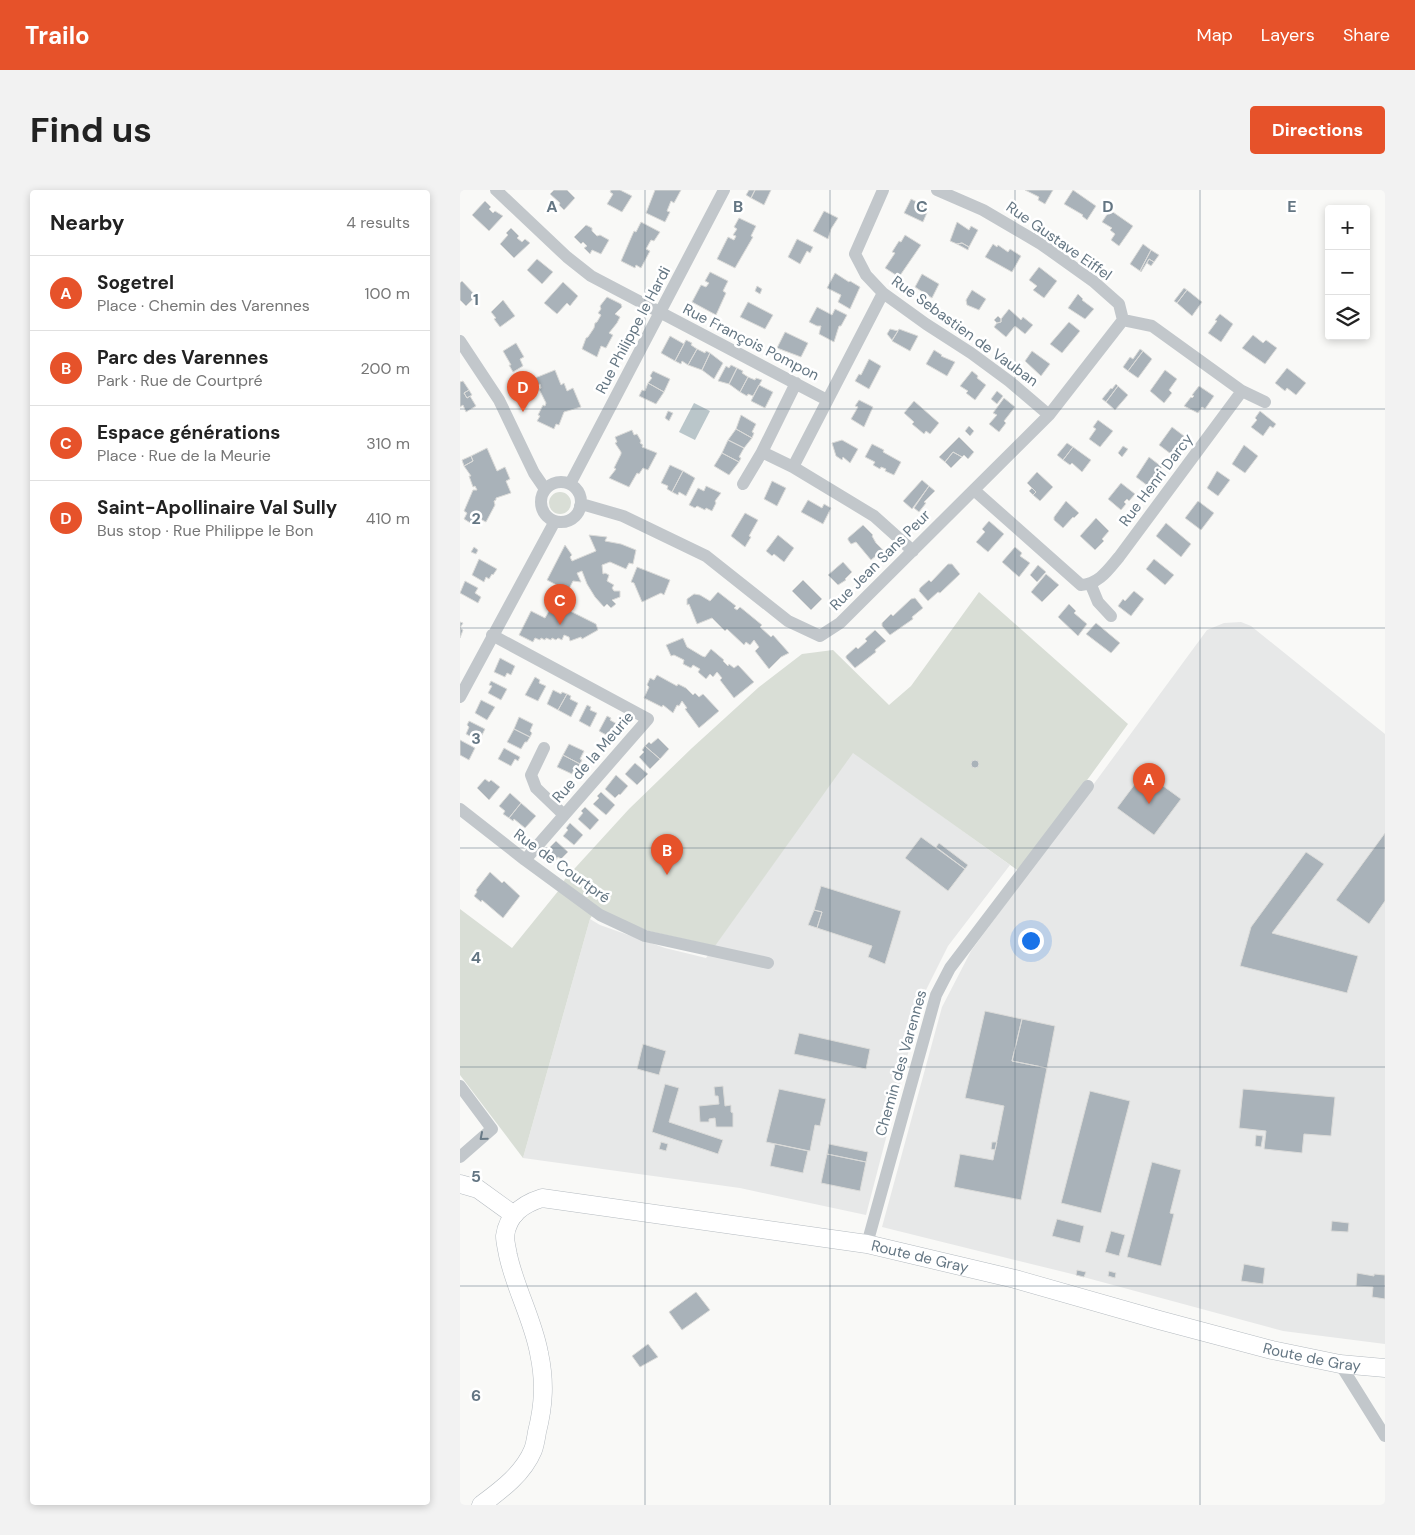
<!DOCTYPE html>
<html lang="en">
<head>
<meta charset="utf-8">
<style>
  body { margin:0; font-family:"DM Sans",sans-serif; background:#f2f2f2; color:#222 }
  .controls { position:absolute; right:15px; top:15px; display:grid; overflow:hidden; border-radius:5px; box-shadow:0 2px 8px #0003 }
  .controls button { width:45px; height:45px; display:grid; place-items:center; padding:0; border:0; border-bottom:1px solid #e0e0e0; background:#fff; color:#222; font:25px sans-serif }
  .you { position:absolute; left:570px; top:750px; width:18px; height:18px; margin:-12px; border:4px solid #fff; border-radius:50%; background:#1a73e8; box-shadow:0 0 0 8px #1a73e833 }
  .badge { display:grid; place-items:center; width:32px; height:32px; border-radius:50%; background:#e6522a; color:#fff; font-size:16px; font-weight:700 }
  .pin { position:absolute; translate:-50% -41px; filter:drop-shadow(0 1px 2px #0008) }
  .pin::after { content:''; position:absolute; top:26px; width:18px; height:15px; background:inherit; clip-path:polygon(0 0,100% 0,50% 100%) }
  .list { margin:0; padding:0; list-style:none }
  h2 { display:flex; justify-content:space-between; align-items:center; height:65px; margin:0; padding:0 20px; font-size:21px }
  h2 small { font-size:16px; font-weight:400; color:#767676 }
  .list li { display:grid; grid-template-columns:32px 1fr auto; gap:15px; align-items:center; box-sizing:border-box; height:75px; padding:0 20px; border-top:1px solid #e0e0e0 }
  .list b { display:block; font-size:19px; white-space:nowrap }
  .list p { margin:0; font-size:16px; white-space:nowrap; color:#767676 }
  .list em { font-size:16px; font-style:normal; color:#767676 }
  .icon { flex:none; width:28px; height:28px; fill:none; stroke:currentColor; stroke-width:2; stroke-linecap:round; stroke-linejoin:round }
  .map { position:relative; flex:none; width:925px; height:1315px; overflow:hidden; border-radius:5px }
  header { display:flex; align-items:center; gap:30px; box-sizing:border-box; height:70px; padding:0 25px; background:#e6522a; color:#fff }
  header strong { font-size:24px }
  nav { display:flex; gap:28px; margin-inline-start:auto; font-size:18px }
  .intro { display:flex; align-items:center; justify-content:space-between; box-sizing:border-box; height:120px; padding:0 30px }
  h1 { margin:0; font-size:35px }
  .button { padding:12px 22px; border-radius:5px; background:#e6522a; color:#fff; font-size:18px; font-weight:700 }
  main { display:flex; gap:30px; padding:0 30px }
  aside { flex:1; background:#fff; border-radius:5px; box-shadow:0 2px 8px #0003 }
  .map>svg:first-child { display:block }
  .built { fill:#e7e8e8 }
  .green { fill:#d9ded6 }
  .water { fill:#bac6ca }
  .building { fill:#a9b2b9; stroke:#dbdbd9 }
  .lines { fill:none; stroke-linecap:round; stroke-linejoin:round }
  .secondary-casing { stroke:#b5bbc0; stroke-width:19 }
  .street { stroke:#c2c7cb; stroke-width:12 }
  .secondary { stroke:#fff; stroke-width:18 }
  .oneway { stroke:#697a87 }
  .grid { fill:none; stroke:#647683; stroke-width:1; stroke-opacity:0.55 }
  .labels { text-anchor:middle; stroke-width:5; stroke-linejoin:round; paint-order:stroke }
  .street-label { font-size:15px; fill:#647683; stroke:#fff }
  .grid-label { font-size:16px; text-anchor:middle; font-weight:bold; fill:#647683; stroke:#fff; stroke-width:5; stroke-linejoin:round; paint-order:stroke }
</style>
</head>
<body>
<header>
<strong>Trailo</strong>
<nav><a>Map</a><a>Layers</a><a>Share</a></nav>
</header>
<div class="intro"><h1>Find us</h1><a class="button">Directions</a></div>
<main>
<aside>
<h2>Nearby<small>4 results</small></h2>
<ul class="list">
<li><span class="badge">A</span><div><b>Sogetrel</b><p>Place · Chemin des Varennes</p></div><em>100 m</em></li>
<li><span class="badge">B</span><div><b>Parc des Varennes</b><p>Park · Rue de Courtpré</p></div><em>200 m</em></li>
<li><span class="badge">C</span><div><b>Espace générations</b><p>Place · Rue de la Meurie</p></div><em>310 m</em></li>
<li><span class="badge">D</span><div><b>Saint-Apollinaire Val Sully</b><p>Bus stop · Rue Philippe le Bon</p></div><em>410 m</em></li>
</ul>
</aside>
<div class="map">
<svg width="925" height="1315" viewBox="0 0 925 1315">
  <rect width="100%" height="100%" fill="#f9f9f7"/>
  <path class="built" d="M781 432 791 436 925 544V1154L823 1141 616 1085 422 1037 482 817 511 761 747 440 764 433Z
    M393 562 550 675 488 756 463 806 406 1025 280 998 63 968 130 729 140 735 205 758 246 768Z"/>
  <path class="green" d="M89 313a11 11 0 1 1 22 0a11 11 0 1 1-22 0Z
    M519 402 668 534 560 682 393 563 255 756 188 741 136 719 130 729 63 968 0 885V719L52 758 99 700 105 689 169 619 232 558 299 497 342 464 373 460 429 515 451 496Z"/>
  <path class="water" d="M234 213 250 221 235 250 219 242Z"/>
  <path class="building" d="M94 0H107L115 8 104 20 99 15 100 13 90 4Z
    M151 0H160L172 6 162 22 147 14 153 4 150 2Z
    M195 0H221L214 13 211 11 207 21 210 22 205 32 186 23Z
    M289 0H295L291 8 286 5Z
    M295 0H311L304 15 291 8Z
    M565 0H593L585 14 578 10 579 7Z
    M613 0 636 16 627 30 622 26 623 25 604 14Z
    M451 9 469 18 463 32 444 23Z
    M25 11 31 17 29 19 33 23 35 21 43 26 29 41 12 25Z
    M650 20 673 36 659 56 651 50 655 44 650 40 652 38 642 32Z
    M364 21 378 28 371 39 368 49 353 41Z
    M279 28 296 36 291 46 293 47 275 78 257 69 268 47 274 50 276 46 273 45 277 39 274 37Z
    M181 32 200 42 194 51 191 50 186 59 190 61 181 78 176 75 175 78 161 71 174 41 176 42Z
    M497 32 509 40 511 36 518 40 509 57 502 53 497 54 490 51Z
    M126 35 132 38V41L137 46 140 45 149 50 141 64 132 60 130 64 124 58 127 56 123 52 121 54 114 47Z
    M51 38 59 46 57 48 62 52 65 49 70 53 54 68 40 54 48 45 46 43Z
    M445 45 461 55 439 87 425 78 435 63 432 62 439 51 441 52Z
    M337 49 353 57 350 63 347 61 340 74 328 67Z
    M502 53 509 57 508 60 497 54Z
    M533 54 537 57 538 55 548 62 550 59 561 66 552 82 525 67Z
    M683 54 691 60 680 81 670 74Z
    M691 60 699 65 694 72 689 69 681 82 680 81Z
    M77 69 93 82 82 94 67 80Z
    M689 69 694 72 691 76 687 73Z
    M579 77 597 91 584 108 573 100 577 96 569 90Z
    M250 82 268 91 263 101 266 103 256 125 232 112 241 95 246 97 249 93 245 91Z
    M375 83 389 92 390 91 400 97 390 119 378 112 381 105 367 98Z
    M462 84 479 94 472 108 455 97Z
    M2 91 16 106 6 116 0 110V93Z
    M103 92 118 106 110 116 107 113 97 124 84 113Z
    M297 96 302 99 300 104 295 101Z
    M724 98 727 100 717 113 714 111Z
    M512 100 526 109 519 120 507 115 506 110Z
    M727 100 742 112 732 126 717 113Z
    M618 104 623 109 622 110 634 119 625 129 608 118Z
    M147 107 161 114 162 117 155 124 160 127 157 133 149 143 153 145 146 158 141 156 137 167 122 159 126 148 128 147 134 138 135 133 137 132 141 125 138 123 141 119 140 116Z
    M43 110 55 126 40 137 34 129 36 128 31 122Z
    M288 112 313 125 305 139 280 127Z
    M357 117 372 125 375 119 387 125 381 136H379L374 152 359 144 361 136H357L349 132Z
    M549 119 561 130 563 127 573 135 565 144 555 136 546 147 534 137 537 133 541 132V129Z
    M760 124 773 134 761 152 748 143 757 131 755 130Z
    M538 126 541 129V132L537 133 534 130Z
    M609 132 620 141 602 163 590 154Z
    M430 139 438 141 432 150 427 144Z
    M439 139 458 146 450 161 432 151Z
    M325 142 348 153 341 167 317 158Z
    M793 145 803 153 806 150 817 158 805 174 782 158Z
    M210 146 224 154 215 171 201 163Z
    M226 150 232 153 231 155 237 159 228 175 222 171 221 174 215 171Z
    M56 153 64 167 60 169 63 176 53 182 49 175H51L43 161Z
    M237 159 245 163 246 161 250 163 242 180 228 175Z
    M680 159 683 161 668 181 663 177 670 167 673 169Z
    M474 160 482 165 481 166 495 172 487 186 466 174Z
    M572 161 590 174 581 186 565 171Z
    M683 161 692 169 678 188 668 181Z
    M250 163 263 173 254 189 242 180Z
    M409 169 421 176 409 199 395 191 399 184 401 185Z
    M271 175 277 178 269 194 258 191 266 176 269 178Z
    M277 178 283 181 282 183 288 187 280 202 269 194Z
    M827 178 846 193 836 205 827 198 825 201 815 193Z
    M95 180 101 195 104 193 107 201 113 198 121 217 104 222 99 235 96 234 94 239 77 231 80 226 78 225 83 215 85 216 86 213 79 199 81 198 80 194 78 195 75 188Z
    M705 180 717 189 709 200 712 203 704 213 690 201Z
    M193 181 210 189 204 202 188 193 192 188 190 186Z
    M512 181 518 186 517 188 526 195 515 210 506 203 508 201 500 196Z
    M288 187 295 190 296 188 302 190 293 206 288 204 287 206 280 202Z
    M3 191 9 200 4 203 7 208 10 206 16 216 6 222 3 215 0 217V192Z
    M188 193 204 202 196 214 179 206 182 200 185 201Z
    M656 194 658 196 646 212 642 209 651 198 652 199Z
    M299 195 313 202 305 218 291 211Z
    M658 196 668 205 655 220 646 212Z
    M739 196 754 206 745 219 742 217 738 223 724 216 731 207 732 208 734 206 732 205Z
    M9 200 12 205 7 208 4 203Z
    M537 201 543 206 537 214 531 209Z
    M544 208 555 217 544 231 546 233 539 242 529 234 537 225 533 223Z
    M399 210 413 217 404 237 391 229 398 217 395 216Z
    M454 211 479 233 470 244 466 241 464 244 452 234 454 232 444 223Z
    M208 221 213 223 209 231 205 228Z
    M800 221 816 234 813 238 810 236 803 246 791 237 797 230 795 228Z
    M281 225 296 234 292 242 294 243 292 248 276 239Z
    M638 230 653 241 640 257 629 249 636 239 633 237Z
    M509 236 514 241 510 246 505 241Z
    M712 237 724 246 711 264 699 255Z
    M276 239 292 248 284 258 268 250Z
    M172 240 174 245 177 244 181 251 180 253 183 255 182 257 197 263 188 280 183 278 179 284 177 283 169 297 149 288 156 279 154 278 161 264V262L155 253 157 252 155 247Z
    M499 247 514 262 508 269 504 265 502 267 493 262 485 272 479 267Z
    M268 250 284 258 279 267 281 268 279 272 262 263Z
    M382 250 398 259 390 273 383 267 382 270 376 266 372 253Z
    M607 253 613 257 603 270 597 265Z
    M412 254 424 260 423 262 441 272 434 285 425 281 426 279 421 277 420 279 413 275 415 272 405 267Z
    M784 255 798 266 785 283 772 274Z
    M663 256 668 259 662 267 658 263Z
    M613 257 631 270 622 282 612 273 610 275 603 270Z
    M27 258 37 281 45 277 50 289 46 291 51 303 36 308V310L34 311 35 315 26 332 20 329 17 334 13 332 12 334 4 329 7 323 4 321 13 300H17L15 296 13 297 9 286H11L4 276 13 271 11 266Z
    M493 262 502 267 491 278 485 272Z
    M262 263 279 272 269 285 254 276Z
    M11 266 13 271 4 276 2 270Z
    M689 267 702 277 692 288 693 289 688 296 676 287Z
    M210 275 223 281 212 302 207 299 208 296 201 293Z
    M223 281 235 288 226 306 219 302 218 305 212 302Z
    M757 281 770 290 758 306 747 298Z
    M577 282 593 297 580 311 573 305 576 302 567 293Z
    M462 290 469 296 452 319 443 311Z
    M312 291 326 298 317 316 304 309Z
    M661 293 675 304 669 311 667 309 664 312 666 314 661 320 648 309Z
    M246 296 261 303 255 311 256 313 252 321 246 318 245 320 237 316 235 318 229 315 238 298 244 301Z
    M469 296 475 301 464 312 466 313 459 322 454 318Z
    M572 298 576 302 573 305 569 301Z
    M348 310 362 318 364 314 371 318 363 334 341 322Z
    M606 311 619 323 614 328 613 327 603 338 594 330V327Z
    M738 311 754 323 741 340 725 328Z
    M285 323 298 330 289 346 291 347 285 357 271 346Z
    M636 328 649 341 642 349 644 351 635 360 620 346Z
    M529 331 544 344 528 362 516 352 525 342 522 339Z
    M706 333 731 354 721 367 696 346Z
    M403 335 413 345 412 346 416 353 423 360 411 370 396 352 391 354 388 350V348Z
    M129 345 147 347 145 351 161 354 176 360 173 374 169 373 166 379 150 372 142 375 143 384 145 383 149 385 147 391 154 395 152 398 154 401H160V407L152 410 156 414 151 418 147 414 144 417 135 407 127 394 122 381 117 383 121 392 113 391 108 401 87 390 105 355 112 365 110 367 112 371 136 361Z
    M318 345 334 358 324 372 314 364 312 366 306 361Z
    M14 357 18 360 16 364 11 362Z
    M555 357 562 363 560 366 570 373 559 387 542 372Z
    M19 369 37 379 33 385 32 384 29 389 26 387 24 392 12 385Z
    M694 369 714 385 705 395 686 379Z
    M383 372 392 382 385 389 386 390 378 395 368 385Z
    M488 374H492L500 384 480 403 478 402 468 411 459 401 460 398 469 390 471 392Z
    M578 375 586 382 577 392 570 385Z
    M177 377 210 390 204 405 201 403 182 412 174 393 171 392Z
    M586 384 599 395 582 412 571 402Z
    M343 390 362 409 351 420 332 401Z
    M5 391 18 398 15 403 21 407 18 413 0 403Z
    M674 401 684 409 671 426 658 416 663 409 665 411Z
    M258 402 276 416 274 418 277 420 280 417 302 435 300 437 311 447 313 445 329 463 321 467 309 479 295 461 299 457 294 450 290 455 286 452 284 455 267 439 265 441 252 428 237 434 229 414 227 415V409L234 404 240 405 250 411Z
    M455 408 463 418 452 427 453 429 430 445 422 436V433L431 424 433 426 451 409Z
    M609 414 616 421 614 423 627 434 618 446 598 427Z
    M104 418 136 434 138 440 122 449 121 447 110 451 109 447 104 445 102 450 98 448 96 450 92 448 91 450 86 448 85 450 81 448 80 450 75 448 73 452 59 445 71 421 85 428 89 421 97 425 98 421 102 423Z
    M0 432 3 433 0 438 3 440 0 448Z
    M636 433 660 453 651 463 626 444Z
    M415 440 426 451 415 460 416 462 395 478 386 468V466L396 457 398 459 407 451 405 449Z
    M223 448 227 457 242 466 245 467 251 459 264 470 263 471 268 476 269 474 274 478 278 475 294 492 274 508 260 490 262 488 257 482 253 487 250 484 246 489 238 482 240 479 233 475 231 478 223 474 224 470 214 465 211 466 206 455Z
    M40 468 55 476 51 485 47 483 45 487 34 482Z
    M197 485 217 496 218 494 226 498 233 505 235 503 239 507 243 504 259 521 239 538 225 519 227 518 222 511 219 516 217 515 213 523 203 515 202 517 184 508 189 497 187 495 190 488 194 490Z
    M75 487 80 490 79 493 86 496 78 511 65 505Z
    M31 491 47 499 41 510 28 503 32 496 29 495Z
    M93 500 101 504 102 502 107 504 98 520 87 514Z
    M107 504 111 506 110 509 118 513 111 527 98 520Z
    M21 510 35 517 27 530 15 523Z
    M127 515 131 517 130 520 137 523 130 537 119 531Z
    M147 526 151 528 150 530 157 534 150 547 139 541Z
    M59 527 73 534 70 541 72 543 70 547 54 539Z
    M9 531 25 539 19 551 6 544 9 537 7 535Z
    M54 539 70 547 67 552H65L61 559 47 552Z
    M198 548 209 559 200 569 185 556 189 552 191 554Z
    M0 550 15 558 9 570 0 565Z
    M109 554 124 561 120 569 122 570 120 574 103 565Z
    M185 556 200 569 190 579 179 567 184 562 182 560Z
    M44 558 60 567 58 571 55 569 51 576 38 569Z
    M103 565 120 574 118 578 115 577 112 584 97 577Z
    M511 574a4 4 0 1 1 8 0a4 4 0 1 1-8 0Z
    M175 573 188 584 177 595 165 584Z
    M684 582 721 609 694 645 657 618Z
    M156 585 168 596 160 605 159 604 155 608 145 599Z
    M25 589 29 592 31 590 40 597 29 610 17 598Z
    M141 602 155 615 146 625 133 614 139 608 137 606Z
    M50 603 61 613 49 628 43 624 45 621 39 616Z
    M61 613 76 626 65 638 54 629 53 631 49 628Z
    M125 617 139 630 130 640 118 629 123 623 121 621Z
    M110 633 123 645 114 655 103 646 108 640 106 638Z
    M925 643V711L909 734 876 710Z
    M461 647 505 679 488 701 445 668Z
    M96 651 108 662 101 669 98 667 95 671 87 663 90 660 89 658Z
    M479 653 508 675 505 679 476 657Z
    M846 662 864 674 812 743 898 766 887 803 780 776 791 737Z
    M30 682 42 693 44 691 60 706 43 728 22 710 21 712 14 706 17 702 16 700Z
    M361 696 441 721 425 774 408 767 412 756 357 738 362 722 354 720Z
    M354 720 362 722 357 738 348 735Z
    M525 821 562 829 552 871 587 878 561 1010 494 997 500 964 533 970 544 916 505 908Z
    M562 829 595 836 587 878 552 871Z
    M339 843 410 859 406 879 334 864Z
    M183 854 206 861 199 885 177 879Z
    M205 894 219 898 209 932 263 950 258 964 192 942Z
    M263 896 265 916 271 915V922L273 923V937H256L255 928 249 929V932H240L239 916 259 914 258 906H255L254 897Z
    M319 899 366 909 360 936 355 935 350 961 306 952Z
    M783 899 875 907 871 946 844 944 842 963 804 959 806 941 779 938Z
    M630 901 670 911 641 1023 601 1013Z
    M796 945 803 946 801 957 795 956Z
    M201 952 208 954 206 961 199 959Z
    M532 952H537L535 960 531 959Z
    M315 954 348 961 343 983 310 976Z
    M369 954 408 962 406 972 367 964Z
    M367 964 406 972 400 1001 361 993Z
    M692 972 721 980 710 1023 714 1024 701 1076 667 1067Z
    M597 1029 624 1036 620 1053 592 1046Z
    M872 1031 889 1033 888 1042 871 1041Z
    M651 1041 665 1045 659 1066 645 1062Z
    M784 1074 805 1078 803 1094 781 1091Z
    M617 1080 626 1082 624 1087 616 1085Z
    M649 1081 656 1083 655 1088 648 1086Z
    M897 1083 914 1086V1084L925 1085V1109L912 1107 913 1097 896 1096Z
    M236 1102 250 1120 222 1140 209 1122Z
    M188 1154 198 1167 180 1177 172 1166Z"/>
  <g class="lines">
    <g class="secondary-casing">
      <g id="secondary">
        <path d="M0 994 18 999 54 1025"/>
        <path id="s1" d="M21 1315C41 1300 63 1284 73 1260 75 1255 76 1248 77 1242 84 1214 85 1191 79 1163 73 1130 55 1098 48 1065 47 1059 45 1052 45 1046 48 1024 63 1014 82 1008L407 1054 555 1089 699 1130 812 1160 880 1174 925 1178"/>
      </g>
    </g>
    <path class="street" d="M36 0 107 67 131 86 367 210
      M423 0 395 64 406 85 423 103 466 134 511 163 549 191 589 225
      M477 0 523 20 581 54 633 91 659 114 663 130
      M663 130 692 136 782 201 805 212
      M0 151 39 210 74 283 85 299
      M336 193 302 262 333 277 423 103
      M333 277 414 326 453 361
      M81 312a20 20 0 1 1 40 0a20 20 0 1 1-40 0Z
      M110 294 264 0
      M283 294 302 262
      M514 300 621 395C639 394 648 380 659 367L782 201
      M120 316 125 315 163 326 246 366 328 431 360 446 380 433 589 225 663 130
      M631 395 638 412 651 426
      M32 445 188 529 65 670
      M0 507 95 331
      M84 558 71 585 76 598 104 625
      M0 619 65 670 140 725 185 746 308 773
      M0 896 32 939 0 967
      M407 1054 476 805 490 778 628 596
      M880 1174 925 1246"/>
    <use href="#secondary" class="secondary"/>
  </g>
  <defs><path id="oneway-chevron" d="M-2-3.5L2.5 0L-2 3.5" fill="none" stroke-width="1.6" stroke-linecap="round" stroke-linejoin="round" transform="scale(1.25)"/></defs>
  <use class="oneway" href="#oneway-chevron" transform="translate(23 947) rotate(139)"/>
  <path class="grid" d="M185 0V1315M370 0V1315M555 0V1315M740 0V1315M0 219H925M0 438H925M0 658H925M0 877H925M0 1096H925"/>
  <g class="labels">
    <g class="street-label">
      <text transform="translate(599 51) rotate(35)" y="5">Rue Gustave Eiffel</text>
      <text transform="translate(173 140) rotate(-62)" y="5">Rue Philippe le Hardi</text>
      <text transform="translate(505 141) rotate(36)" y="5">Rue Sebastien de Vauban</text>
      <text transform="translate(291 152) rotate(27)" y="5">Rue François Pompon</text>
      <text transform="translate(696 290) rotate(-53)" y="5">Rue Henri Darcy</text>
      <text transform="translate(420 370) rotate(-45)" y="5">Rue Jean Sans Peur</text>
      <text transform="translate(133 567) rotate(-49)" y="5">Rue de la Meurie</text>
      <text transform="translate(102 676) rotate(36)" y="5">Rue de Courtpré</text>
      <text transform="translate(441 873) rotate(-74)" y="5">Chemin des Varennes</text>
      <text dy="5" stroke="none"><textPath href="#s1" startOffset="736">Route de Gray</textPath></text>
      <text dy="5" stroke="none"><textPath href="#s1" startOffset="1141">Route de Gray</textPath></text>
    </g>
  </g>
  <g class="grid-label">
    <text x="92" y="22">A</text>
    <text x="278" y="22">B</text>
    <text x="462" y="22">C</text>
    <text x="648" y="22">D</text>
    <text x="832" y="22">E</text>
    <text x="16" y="115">1</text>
    <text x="16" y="334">2</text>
    <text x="16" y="554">3</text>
    <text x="16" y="773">4</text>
    <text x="16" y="992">5</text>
    <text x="16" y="1211">6</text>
  </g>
</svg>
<div class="controls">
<button>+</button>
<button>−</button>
<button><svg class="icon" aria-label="layers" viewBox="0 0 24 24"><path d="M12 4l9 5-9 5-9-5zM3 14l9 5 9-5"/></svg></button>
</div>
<div class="you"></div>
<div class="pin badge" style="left:689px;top:614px">A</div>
<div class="pin badge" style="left:207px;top:685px">B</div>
<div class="pin badge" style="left:100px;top:435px">C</div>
<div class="pin badge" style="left:63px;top:222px">D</div>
</div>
</main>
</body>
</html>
